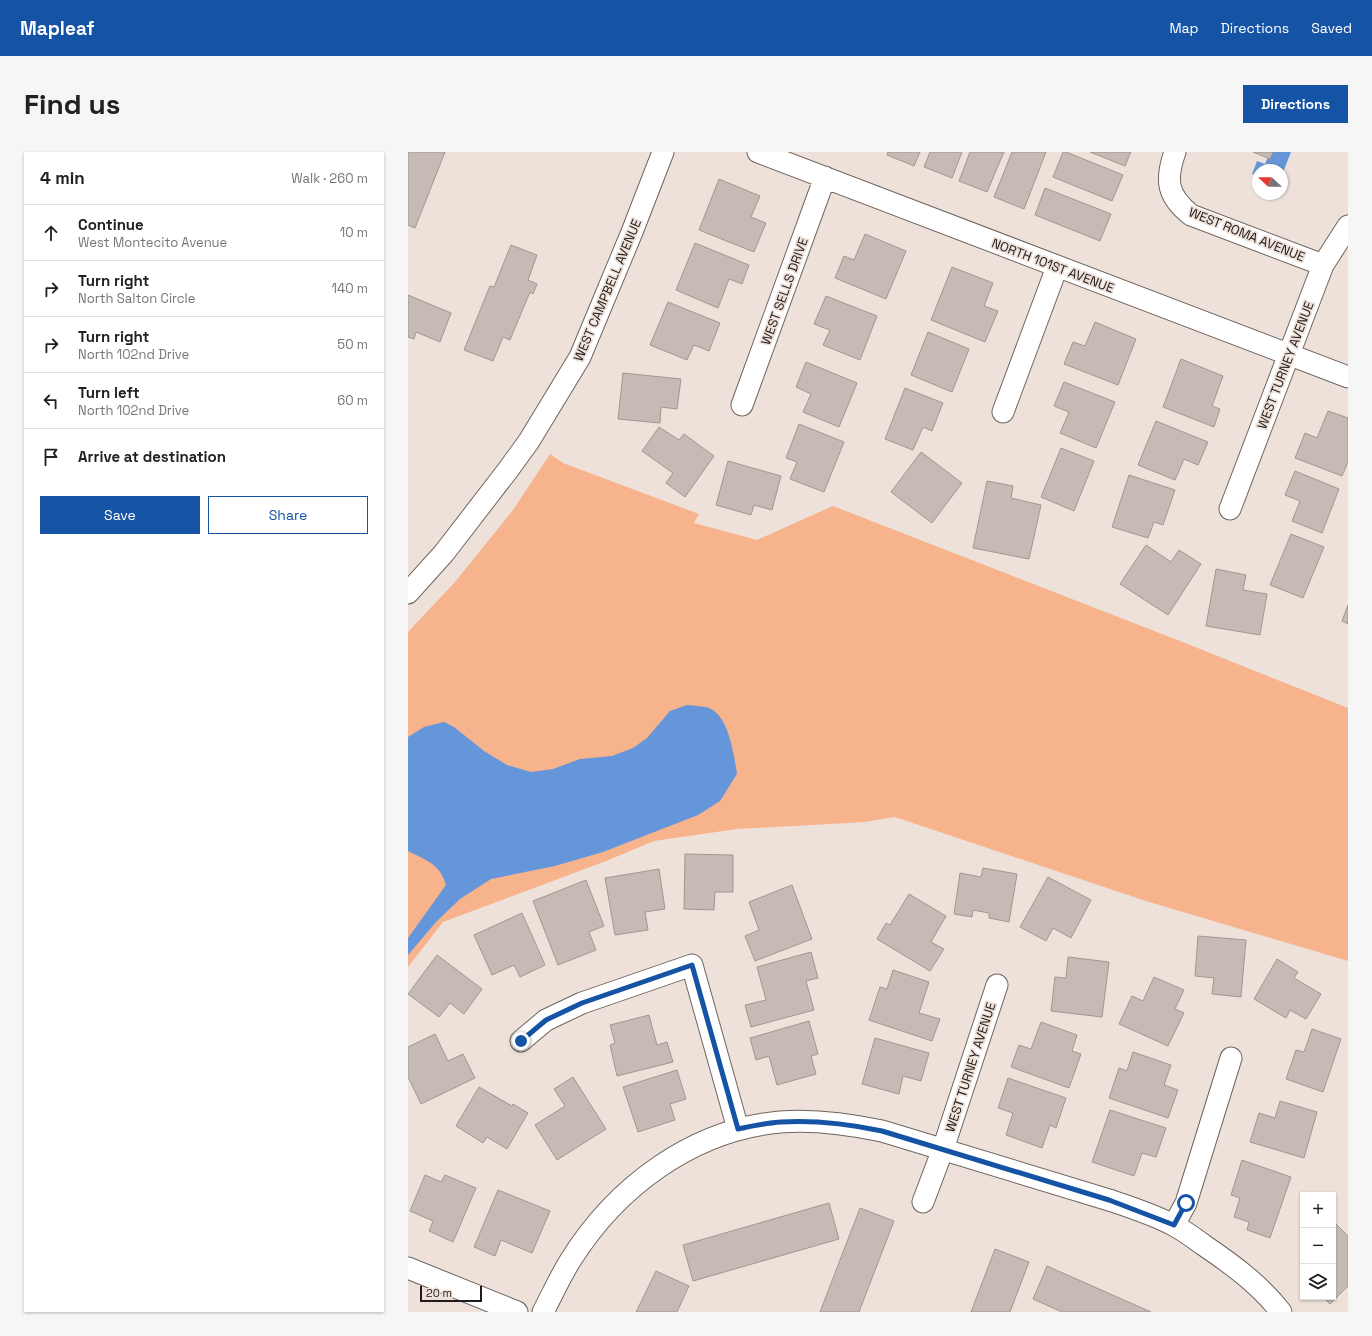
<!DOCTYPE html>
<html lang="en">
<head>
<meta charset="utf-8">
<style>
  body { margin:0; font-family:"Space Grotesk",sans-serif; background:#f6f6f6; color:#202124 }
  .controls { position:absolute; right:12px; bottom:12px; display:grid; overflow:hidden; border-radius:0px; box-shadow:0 1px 3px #0004 }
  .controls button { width:36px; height:36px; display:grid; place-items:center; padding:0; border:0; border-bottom:1px solid #e0e0e0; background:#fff; color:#202124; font:20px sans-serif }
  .compass { position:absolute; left:844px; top:12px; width:36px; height:36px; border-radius:50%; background:#fff; box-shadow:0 1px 3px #0004; rotate:292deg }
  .scale { position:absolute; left:12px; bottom:10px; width:62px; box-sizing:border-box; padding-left:4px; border:2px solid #1f1b18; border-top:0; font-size:11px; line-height:14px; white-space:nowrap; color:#1f1b18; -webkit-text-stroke:3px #eee1da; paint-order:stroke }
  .stop { position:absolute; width:12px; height:12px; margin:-9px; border:3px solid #1553a4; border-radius:50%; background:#fff }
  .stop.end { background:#1553a4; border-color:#fff; box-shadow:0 1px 4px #0008 }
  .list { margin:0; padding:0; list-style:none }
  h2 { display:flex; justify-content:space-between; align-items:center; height:52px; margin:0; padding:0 16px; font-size:17px }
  h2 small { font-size:13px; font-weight:400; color:#757577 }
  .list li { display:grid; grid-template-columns:26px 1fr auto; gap:12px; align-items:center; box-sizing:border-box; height:56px; padding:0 16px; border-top:1px solid #e0e0e0 }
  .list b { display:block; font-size:15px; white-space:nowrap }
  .list p { margin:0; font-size:13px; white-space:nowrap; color:#757577 }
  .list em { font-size:13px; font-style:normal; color:#757577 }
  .actions { display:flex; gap:8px; padding:12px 16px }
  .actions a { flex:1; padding:9px 0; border:1px solid #1553a4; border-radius:0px; text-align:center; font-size:14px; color:#1553a4 }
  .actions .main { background:#1553a4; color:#fff }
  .icon { flex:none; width:22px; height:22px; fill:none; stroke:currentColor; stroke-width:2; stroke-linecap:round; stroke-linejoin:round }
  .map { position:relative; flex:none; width:940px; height:1160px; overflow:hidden; border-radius:0px }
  header { display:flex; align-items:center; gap:24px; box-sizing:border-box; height:56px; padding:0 20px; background:#1553a4; color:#fff }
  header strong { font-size:19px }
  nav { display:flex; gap:22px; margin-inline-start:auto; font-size:14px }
  .intro { display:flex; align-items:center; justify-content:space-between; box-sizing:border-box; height:96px; padding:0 24px }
  h1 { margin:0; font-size:28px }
  .button { padding:10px 18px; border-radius:0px; background:#1553a4; color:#fff; font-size:14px; font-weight:700 }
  main { display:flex; gap:24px; padding:0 24px }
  aside { flex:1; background:#fff; border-radius:0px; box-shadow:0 1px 3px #0004 }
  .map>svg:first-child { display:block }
  .green { fill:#f7b38c }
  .water { fill:#6696da }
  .building { fill:#c6bab4; stroke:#a29790 }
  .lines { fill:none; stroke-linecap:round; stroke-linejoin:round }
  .minor-casing { stroke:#6f645e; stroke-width:23 }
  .minor { stroke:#fff; stroke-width:21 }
  .route { stroke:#1553a4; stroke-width:5 }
  .labels { text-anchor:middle; stroke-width:3.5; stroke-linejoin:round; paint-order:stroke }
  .street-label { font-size:13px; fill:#1f1b18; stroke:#eee1da }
</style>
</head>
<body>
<header>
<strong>Mapleaf</strong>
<nav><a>Map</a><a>Directions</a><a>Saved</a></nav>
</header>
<div class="intro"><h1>Find us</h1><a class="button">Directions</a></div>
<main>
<aside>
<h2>4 min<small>Walk · 260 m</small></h2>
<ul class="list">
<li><svg class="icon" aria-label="ahead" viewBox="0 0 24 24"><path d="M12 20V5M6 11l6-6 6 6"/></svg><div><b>Continue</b><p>West Montecito Avenue</p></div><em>10 m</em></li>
<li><svg class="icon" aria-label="right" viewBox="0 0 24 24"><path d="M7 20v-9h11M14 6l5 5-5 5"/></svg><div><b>Turn right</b><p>North Salton Circle</p></div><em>140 m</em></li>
<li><svg class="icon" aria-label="right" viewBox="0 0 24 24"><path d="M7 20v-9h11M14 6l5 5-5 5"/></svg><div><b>Turn right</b><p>North 102nd Drive</p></div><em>50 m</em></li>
<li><svg class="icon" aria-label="left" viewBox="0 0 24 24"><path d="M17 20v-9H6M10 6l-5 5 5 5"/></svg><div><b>Turn left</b><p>North 102nd Drive</p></div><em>60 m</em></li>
<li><svg class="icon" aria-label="arrive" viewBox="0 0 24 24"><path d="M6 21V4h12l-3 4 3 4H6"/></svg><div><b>Arrive at destination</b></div></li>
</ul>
<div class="actions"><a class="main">Save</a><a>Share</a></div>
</aside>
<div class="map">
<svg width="940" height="1160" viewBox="0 0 940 1160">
  <rect width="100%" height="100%" fill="#eee1da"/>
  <path class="green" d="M142 302 155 311 291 362 286 371 349 388 425 354 772 489 940 556V809L738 749 487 665 457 670 329 677 246 689 198 709 35 770 0 815V480L47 430 105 358Z"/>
  <path class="water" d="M862 0H883L874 23V18H850V24L844 22 849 9 857 12Z
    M279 553C286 554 295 554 301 556 321 564 326 603 329 622L312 649 290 663 195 700 147 714 83 727 52 747 28 770 0 803V786L38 733C32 712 18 708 0 699V585L16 575 36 570 46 575 76 599 99 613 123 620 145 617 172 607 204 604 225 596 239 586 262 559Z"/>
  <path class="building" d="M1 0H37L7 76 0 73V3Z
    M480 0H512L506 14 479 3Z
    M522 0H554L544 26 516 15Z
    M562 0H596L579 40 551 29Z
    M604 0H638L616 57 586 45Z
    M655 0H658L715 23 704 49 645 25Z
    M682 0H723L717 14Z
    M845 0H865L862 7Z
    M311 27 352 44 343 65 358 71 346 100 291 78Z
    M637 36 703 62 692 89 627 63Z
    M457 82 498 99 478 147 427 126 436 104 446 108Z
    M287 91 341 113 334 132 321 127 310 156 268 138Z
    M103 93 129 103 120 128 129 132 125 142 122 140 102 188 95 185 85 209 56 198 82 134 86 135Z
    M544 115 585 131 576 154 590 159 577 190 523 168Z
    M0 143 43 161 32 190 8 180 6 187 0 185Z
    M418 144 469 164 452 208 415 193 422 178 406 172Z
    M260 150 312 171 301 199 286 193 279 208 242 193Z
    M687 170 728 187 710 233 656 212 665 190 677 194Z
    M520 180 561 197 544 240 503 223Z
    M773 207 815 224 804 254 812 257 806 275 755 255Z
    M398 210 449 231 431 275 395 260 403 242 388 235Z
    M215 221 273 227 269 257 253 255 252 271 210 267Z
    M656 230 707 250 688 296 652 281 661 260 646 254Z
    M497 236 535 251 524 279 515 275 505 298 477 287Z
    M920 259 940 266V310L934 324 887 306 897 281 909 286Z
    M748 269 800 290 790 313 776 307 767 328 730 313Z
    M391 272 436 290 416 340 382 327 389 310 378 306Z
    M251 275 271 288 276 282 306 304 277 345 258 331 265 321 234 299Z
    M653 296 686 309 666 359 633 345Z
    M513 300 554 331 524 371 483 340Z
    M320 309 373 324 364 358 346 353 343 363 308 353Z
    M887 319 931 337 914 381 884 369 892 349 877 343Z
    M721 323 767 338 755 373 746 370 740 386 704 375Z
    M579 329 605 334 603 346 633 353 621 407 565 396Z
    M883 382 916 395 895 446 862 433Z
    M738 393 763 410 771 398 793 412 760 463 712 432Z
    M808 417 838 423 835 438 859 442 852 483 798 474Z
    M940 453V472L934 469Z
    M277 702 325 703V740H307L306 758 276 757Z
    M575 716 609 722 601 770 581 766V761L565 758 564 765 546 762 552 721 573 725Z
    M251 717 257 757 237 760 240 778 207 783 197 726Z
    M640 725 683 748 663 786 645 776 638 789 612 775Z
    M178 728 196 774 181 780 188 798 150 813 125 749Z
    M384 733 404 787 347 809 337 784 351 778 341 750Z
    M501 742 538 764 523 790 536 797 522 819 469 787 478 771 482 773Z
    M114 761 137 813 112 825 106 813 84 823 66 783Z
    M790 784 838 788 833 845 804 842 806 826 787 824Z
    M403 800 410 826 398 829 406 858 343 875 337 853 358 848 349 815Z
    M29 803 74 837 56 862 42 851 31 865 0 842Z
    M660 805 701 810 694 865 643 859 647 825 658 826Z
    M869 807 890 820 886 826 913 842 898 867 882 858 878 866 846 847Z
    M485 818 521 830 511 861 532 867 524 889 461 868 472 835 479 837Z
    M746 825 776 838 767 857 776 861 760 894 711 872 724 844 735 849Z
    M241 863 249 893 259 890 265 910 209 924 202 893 207 891 202 873Z
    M401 869 410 902 403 904 408 922 369 933 361 904 348 908 342 886Z
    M633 870 669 883 664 899 673 902 661 936 603 915 611 893 623 897Z
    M904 877 933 887 915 940 878 927 888 898 896 900Z
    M27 882 40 909 55 902 67 926 13 952 0 925V895Z
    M467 886 521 901 513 929 495 924 491 942 454 932Z
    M725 900 763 913 756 933 770 938 760 966 701 946 711 916 719 919Z
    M269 918 278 947 262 952 267 968 230 980 215 935Z
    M165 925 198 977 149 1008 127 973 157 954 146 937Z
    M600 926 658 946 648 976 642 973 634 996 598 983 605 961 590 956Z
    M71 935 104 954 105 952 120 961 99 997 79 985 75 991 48 974Z
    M872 949 909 960 896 1006 842 990 851 961 867 966Z
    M702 958 758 976 748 1005 734 1001 726 1024 684 1010Z
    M834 1008 883 1025 862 1086 839 1078 841 1070 826 1065 832 1046 823 1043Z
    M17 1023 33 1030 37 1023 68 1036 45 1090 21 1079 25 1069 2 1059Z
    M90 1038 142 1059 124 1101 93 1088 87 1104 66 1095Z
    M421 1051 431 1087 285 1129 275 1093Z
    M452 1056 486 1069 451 1160H412Z
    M927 1071 940 1084V1134L922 1152 915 1145H925V1073Z
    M587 1097 621 1110 602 1160H563Z
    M639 1114 743 1160H654L625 1147Z
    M248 1119 281 1134 269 1160H228Z"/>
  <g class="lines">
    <g class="minor-casing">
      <path id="minor" d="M350 0 940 225
        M767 0C757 28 759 44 783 63L915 113
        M334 253 417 25
        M595 260 649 115
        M822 357 915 113 940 74
        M0 441 36 401 100 318 121 289 172 205 224 80 255 0
        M113 889 138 868 174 851 284 813 330 977
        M515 1050 535 997 589 833
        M766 1073 778 1051 823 906
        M0 1116 109 1160
        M135 1160C144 1143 152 1125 162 1109 208 1035 284 978 372 970 406 967 441 972 474 979L701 1048C722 1055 747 1063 767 1074 777 1079 787 1087 797 1094 825 1113 852 1133 873 1160"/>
    </g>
    <use href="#minor" class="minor"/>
  </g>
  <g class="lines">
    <path class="route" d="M113 889 138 868 174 851 284 813 330 977C344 974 359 971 373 970 408 968 441 972 474 979L701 1048 766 1073 778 1051"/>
  </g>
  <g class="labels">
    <g class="street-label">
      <text transform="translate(839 82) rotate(22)" y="5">WEST ROMA AVENUE</text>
      <text transform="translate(645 113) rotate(21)" y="5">NORTH 101ST AVENUE</text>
      <text transform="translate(199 138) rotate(-67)" y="5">WEST CAMPBELL AVENUE</text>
      <text transform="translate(376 139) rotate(-70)" y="5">WEST SELLS DRIVE</text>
      <text transform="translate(877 213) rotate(-69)" y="5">WEST TURNEY AVENUE</text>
      <text transform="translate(562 915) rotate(-72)" y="5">WEST TURNEY AVENUE</text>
    </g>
  </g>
</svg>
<div class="controls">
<button>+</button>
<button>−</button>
<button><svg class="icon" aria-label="layers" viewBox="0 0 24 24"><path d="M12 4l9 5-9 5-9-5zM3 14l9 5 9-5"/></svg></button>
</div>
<svg class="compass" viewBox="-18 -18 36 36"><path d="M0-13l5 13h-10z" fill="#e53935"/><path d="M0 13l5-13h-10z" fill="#757577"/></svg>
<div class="scale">20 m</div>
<div class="stop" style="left:778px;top:1051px"></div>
<div class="stop end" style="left:113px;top:889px"></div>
</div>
</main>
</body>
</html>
